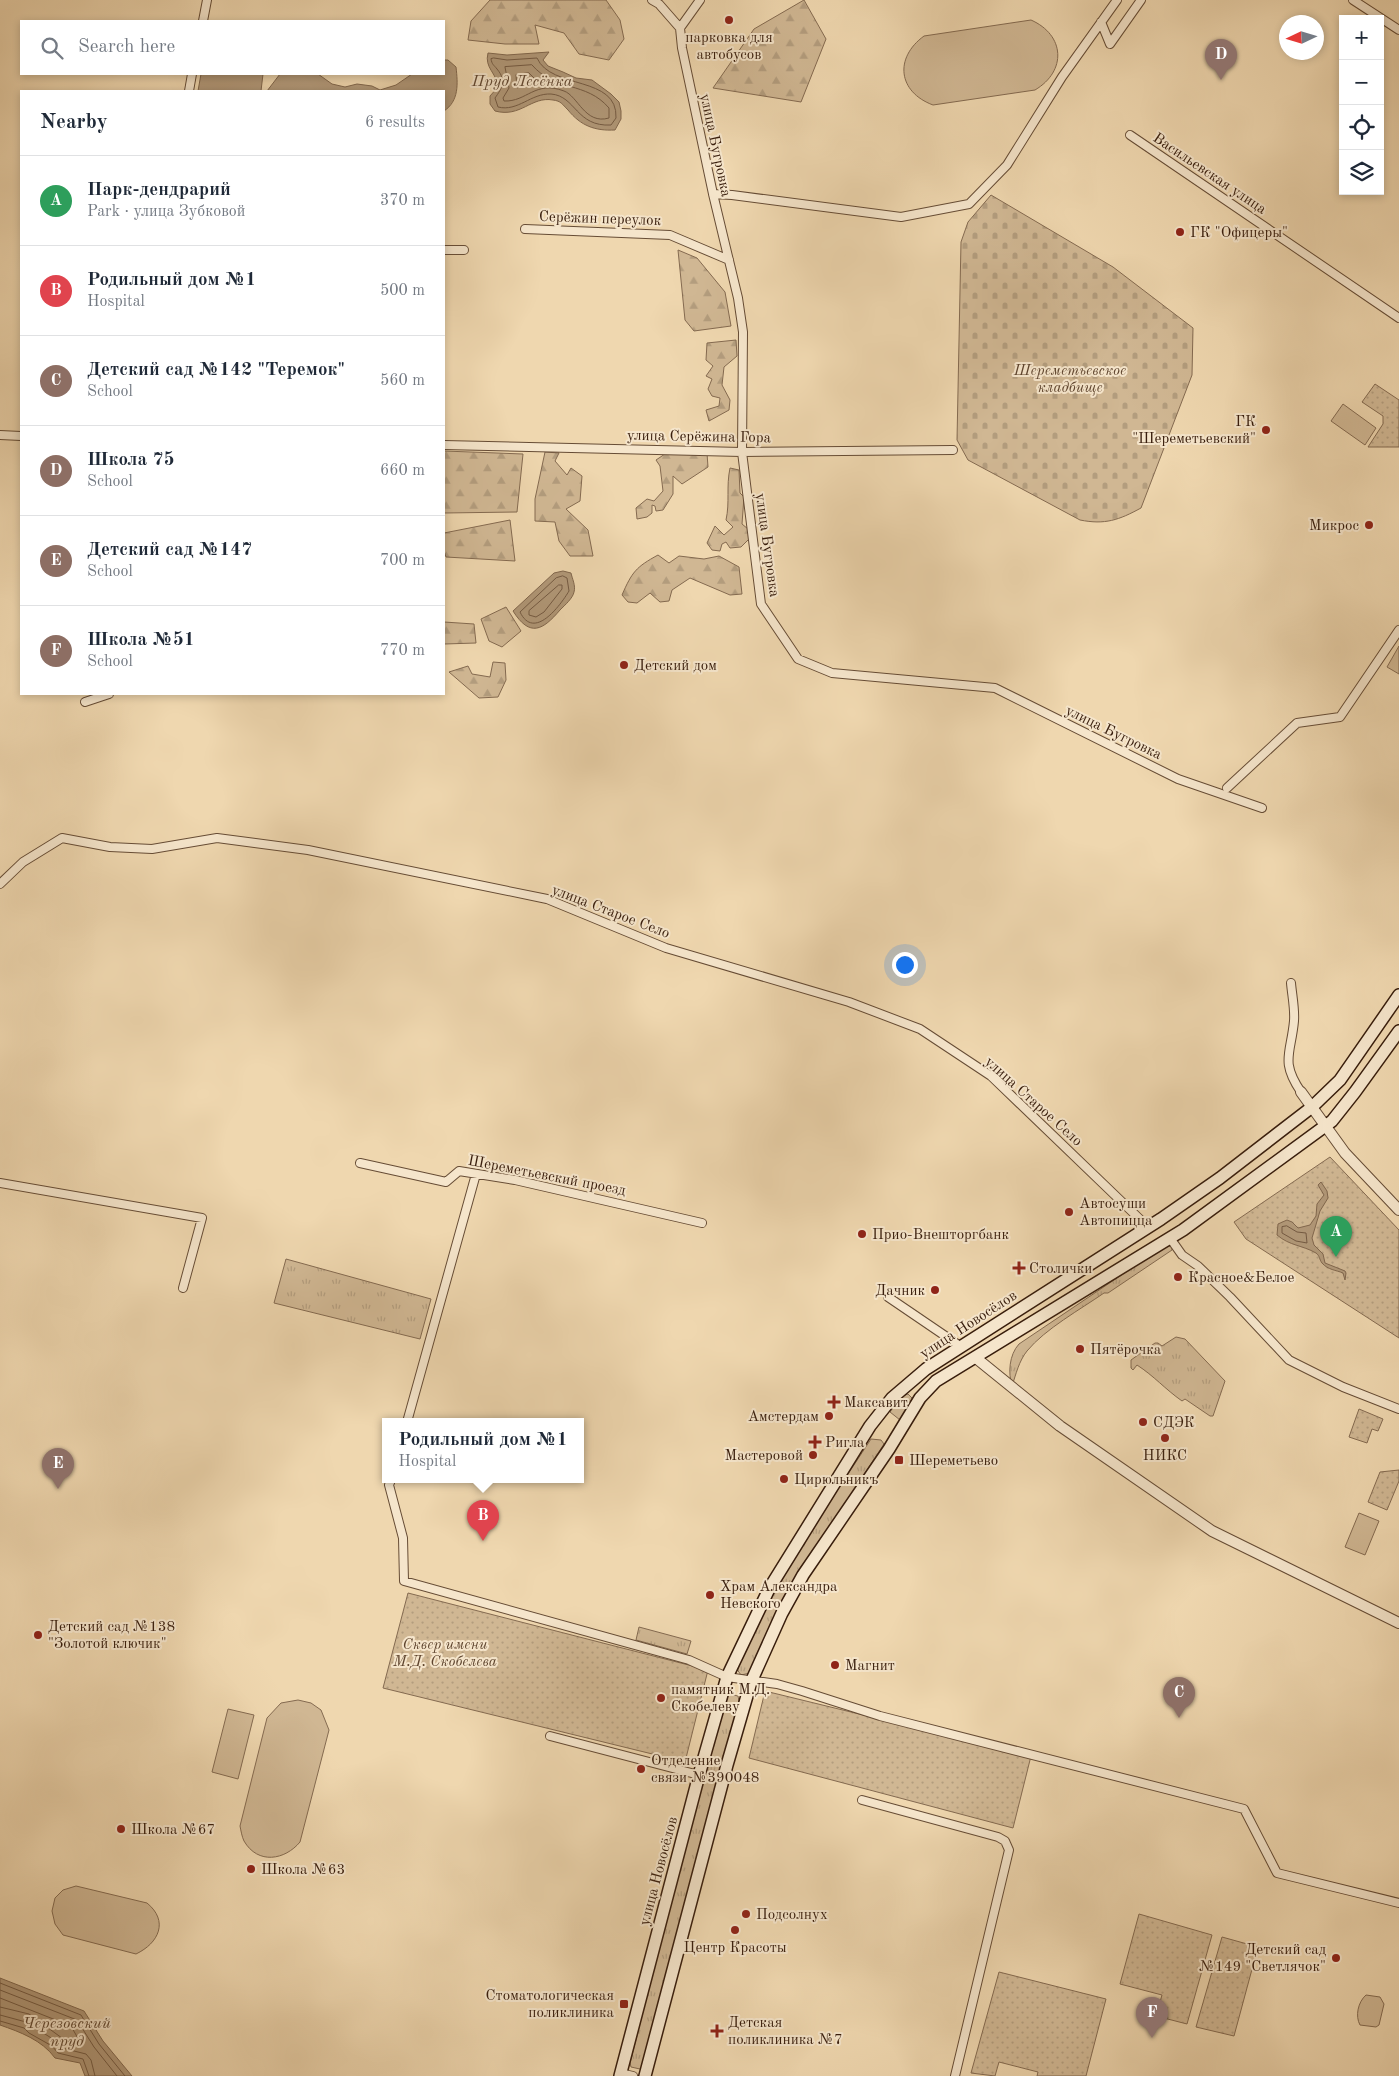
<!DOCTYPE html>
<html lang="en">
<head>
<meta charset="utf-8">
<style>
  body { margin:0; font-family:"Old Standard TT",serif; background:#f6f6f7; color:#1f2937 }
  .controls { position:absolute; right:15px; top:15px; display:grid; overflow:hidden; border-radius:0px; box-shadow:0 2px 8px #0003 }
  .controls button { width:45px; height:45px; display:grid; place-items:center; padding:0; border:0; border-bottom:1px solid #e0e1e3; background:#fff; color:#1f2937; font:25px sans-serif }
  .compass { position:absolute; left:1279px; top:15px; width:45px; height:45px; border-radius:50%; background:#fff; box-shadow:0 2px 8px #0003; rotate:266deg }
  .you { position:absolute; left:904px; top:964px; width:18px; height:18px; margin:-12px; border:4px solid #fff; border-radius:50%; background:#1a73e8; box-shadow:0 0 0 8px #1a73e833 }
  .badge { display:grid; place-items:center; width:32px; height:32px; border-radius:50%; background:#ea580c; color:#fff; font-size:16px; font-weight:700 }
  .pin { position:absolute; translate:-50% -41px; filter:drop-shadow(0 1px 2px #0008) }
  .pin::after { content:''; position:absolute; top:26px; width:18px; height:15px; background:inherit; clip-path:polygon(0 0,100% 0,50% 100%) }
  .popup { position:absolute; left:382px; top:1418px; width:202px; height:65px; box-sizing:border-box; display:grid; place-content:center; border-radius:0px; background:#fff; filter:drop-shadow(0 1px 4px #0005); font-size:16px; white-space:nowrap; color:#747a83 }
  .popup b { font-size:19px; color:#1f2937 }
  .popup::after { content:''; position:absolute; left:50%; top:100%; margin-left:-10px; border:10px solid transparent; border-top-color:#fff }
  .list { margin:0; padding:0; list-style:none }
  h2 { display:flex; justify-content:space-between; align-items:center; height:65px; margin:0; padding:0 20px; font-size:21px }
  h2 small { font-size:16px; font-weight:400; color:#747a83 }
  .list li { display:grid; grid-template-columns:32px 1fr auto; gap:15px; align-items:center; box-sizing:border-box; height:90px; padding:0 20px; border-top:1px solid #e0e1e3 }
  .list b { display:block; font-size:19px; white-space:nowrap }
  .list p { margin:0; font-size:16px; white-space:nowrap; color:#747a83 }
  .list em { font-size:16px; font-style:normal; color:#747a83 }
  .icon { flex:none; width:28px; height:28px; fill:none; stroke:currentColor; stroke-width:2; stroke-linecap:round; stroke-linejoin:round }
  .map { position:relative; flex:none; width:1399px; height:2076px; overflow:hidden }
  .search { position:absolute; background:#fff; box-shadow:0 2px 8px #0003; left:20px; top:20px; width:425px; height:55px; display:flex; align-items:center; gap:12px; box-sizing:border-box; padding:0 18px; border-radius:0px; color:#747a83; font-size:19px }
  .panel { position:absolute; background:#fff; box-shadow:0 2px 8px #0003; left:20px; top:90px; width:425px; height:605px; border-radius:0px }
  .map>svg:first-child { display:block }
  .grass { fill:url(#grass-tufts); stroke:#846a50 }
  .forest { fill:url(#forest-firs); stroke:#846a50 }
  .cemetery { fill:url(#cemetery-stones); stroke:#846a50 }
  .park { fill:url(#park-dots); stroke:#846a50 }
  .garden { fill:#d0b793; stroke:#846a50 }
  .water { fill:#b19878; stroke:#81674d }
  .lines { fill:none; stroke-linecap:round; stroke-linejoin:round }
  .shore { stroke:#745a42; stroke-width:1 }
  .minor-casing { stroke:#664c35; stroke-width:10 }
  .tertiary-casing { stroke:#664c35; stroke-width:12 }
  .secondary-casing { stroke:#381d0c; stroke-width:14 }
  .minor { stroke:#f5e5cb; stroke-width:8 }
  .tertiary { stroke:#f5e5cb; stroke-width:10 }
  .secondary { stroke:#f5e5cb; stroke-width:11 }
  .poi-dot { fill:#8f2418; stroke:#f5e5cb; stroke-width:2 }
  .labels { text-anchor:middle; stroke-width:4; stroke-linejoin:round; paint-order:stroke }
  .poi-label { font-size:15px; fill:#381d0c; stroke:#f5e5cb; text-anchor:start }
  .street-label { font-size:15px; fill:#381d0c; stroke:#f5e5cb }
  .park-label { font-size:15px; font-style:italic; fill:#5e442e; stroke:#f5e5cb }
  .water-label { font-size:16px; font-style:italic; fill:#624832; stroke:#f5e5cb }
</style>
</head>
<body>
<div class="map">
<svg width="1399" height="2076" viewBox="0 0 1399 2076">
  <defs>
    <pattern id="grass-tufts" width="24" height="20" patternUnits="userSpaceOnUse" patternTransform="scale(1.25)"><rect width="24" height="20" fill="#d0b793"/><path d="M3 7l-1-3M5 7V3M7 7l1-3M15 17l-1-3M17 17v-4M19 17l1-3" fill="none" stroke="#b39d7e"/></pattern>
    <pattern id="forest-firs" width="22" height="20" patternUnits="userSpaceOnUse" patternTransform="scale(1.25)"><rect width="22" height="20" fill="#d0b793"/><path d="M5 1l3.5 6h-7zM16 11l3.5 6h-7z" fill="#b39d7e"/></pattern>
    <pattern id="cemetery-stones" width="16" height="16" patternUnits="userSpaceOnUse" patternTransform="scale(1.25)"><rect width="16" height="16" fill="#d0b793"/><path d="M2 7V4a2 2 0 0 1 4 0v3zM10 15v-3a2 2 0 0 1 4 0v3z" fill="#b39d7e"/></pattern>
    <pattern id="park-dots" width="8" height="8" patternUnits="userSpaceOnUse" patternTransform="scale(1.25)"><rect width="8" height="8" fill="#d0b793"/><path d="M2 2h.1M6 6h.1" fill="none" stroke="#b39d7e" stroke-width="1.8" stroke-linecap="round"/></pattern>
  </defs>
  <rect width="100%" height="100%" fill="#efd7af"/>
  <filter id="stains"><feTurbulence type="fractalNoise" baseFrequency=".004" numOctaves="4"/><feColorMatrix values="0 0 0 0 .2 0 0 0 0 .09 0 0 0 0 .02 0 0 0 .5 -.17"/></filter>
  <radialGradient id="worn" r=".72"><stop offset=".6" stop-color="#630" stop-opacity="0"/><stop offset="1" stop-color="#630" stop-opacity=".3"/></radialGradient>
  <path class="grass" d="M1166 1245 1172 1247V1250L1108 1293H1104C1081 1309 1045 1329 1027 1351 1019 1361 1016 1374 1012 1386 1008 1373 1009 1355 1019 1344Z
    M286 1259 431 1299 420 1339 274 1303Z
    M1176 1337 1185 1339 1225 1381 1213 1416H1210L1185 1399 1182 1401C1165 1389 1154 1376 1137 1365L1133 1370 1131 1368V1360L1155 1343H1158L1162 1346Z
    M908 1394 912 1398V1402L900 1420 890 1412 901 1396Z
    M871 1439 881 1440 884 1444 800 1572 750 1673 741 1675 736 1668C770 1586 823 1513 871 1439Z
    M639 1627 691 1641 687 1654 636 1640Z
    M729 1694 738 1696 739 1701 643 2067 640 2069 631 2067 630 2063 703 1773 725 1696Z"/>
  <path class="forest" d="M490 0H606L620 20 624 39 609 60 579 54 564 33 535 25 539 44H505L468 40 471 21Z
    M804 0 826 39 801 102 713 88 754 29Z
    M678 250 697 258 725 292 731 326 694 331 685 320Z
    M736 340 737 356 724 367 722 385 730 400 729 410 709 421 706 410 719 406 720 398 712 396 708 389 712 379 706 376 713 366 706 360 707 343Z
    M444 451 523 454 517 512 444 513Z
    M545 452 559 453 555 461 567 475 571 468 582 476 580 501 566 509 588 530 593 556H570L559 541 555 522 535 521V499Z
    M707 453 708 467 682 484 673 476V494L663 510 656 511 655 506 652 505V513L647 517 637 519 636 508 647 499 654 501 663 491 660 466 656 460 665 454Z
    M730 468 739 470 740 493 744 497 742 524 748 529 749 539 741 547 730 548 726 542 722 544 720 551 712 550 707 543 715 526 724 535 733 527 726 520C730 502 726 487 730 468Z
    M510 520 515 561 446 557 444 551V533Z
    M658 555 669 563 679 556 704 559 719 556 739 567 742 594 730 595 690 578 672 590 669 601 660 602 650 593 637 603 628 602 622 595C632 572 636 567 658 555Z
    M506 607 521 631 502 647 489 641 481 619Z
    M444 622 474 624 476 643 444 644Z
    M493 662 505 663 506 680 498 697 479 698 449 672 468 666 472 674 490 677Z"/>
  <path class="cemetery" d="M991 195 1113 267 1193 328 1192 375 1141 508C1119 520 1105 525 1080 520L968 460 957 440 961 242 968 222Z"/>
  <path class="park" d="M1375 384 1399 400V447H1368L1383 424V416L1362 402Z
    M1330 1157 1399 1230V1338L1246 1239 1234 1222Z
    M1359 1409 1383 1419 1378 1431 1372 1429 1367 1443 1349 1437Z
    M1399 1470V1481L1387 1510 1368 1502 1380 1472Z
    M408 1593 708 1670 685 1762 383 1688Z
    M765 1691 1031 1756 1013 1828 749 1758Z
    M1139 1914 1212 1935 1187 2024 1156 2016 1162 1995 1120 1984Z
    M1222 1937 1258 1947 1234 2036 1196 2027Z
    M999 1972 1106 1999 1086 2076H1037L1038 2072 999 2062 995 2076 971 2073Z"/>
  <path class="garden" d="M1031 20C1065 35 1067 71 1035 90L933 105C898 92 894 58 924 36Z
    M1343 404 1376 428 1365 445 1331 421Z
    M1399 646V674L1387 667Z
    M1359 1513 1379 1521 1365 1555 1345 1547Z
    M298 1700 311 1703 321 1710 329 1730 300 1842C285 1860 258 1865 244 1841 242 1837 241 1831 240 1826L267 1718 281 1703Z
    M228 1709 254 1715 238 1779 212 1772Z
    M76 1886 147 1903C169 1921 159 1943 136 1954L63 1935 55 1924 52 1911 55 1898 63 1890Z
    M1366 1995 1380 1997 1384 2004 1379 2025 1376 2027 1360 2025C1355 2016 1358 2002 1366 1995Z"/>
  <path class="water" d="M549 52 543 60 548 66 563 72 576 78 592 80 611 94 619 102 621 111V119L615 130C595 131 581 126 568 110 562 104 561 101 553 100 531 96 521 118 495 111L490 104V96L498 87C497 73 484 68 488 53L507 55Z
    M444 60H448L456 67C458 84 459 101 444 111V91H267L280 74H318L332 84 345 87 357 84 372 86 380 90 396 85 412 74H444Z
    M201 74H263L261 91H198Z
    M563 571 571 573C572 578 576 586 574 592 573 598 565 605 560 610 543 630 530 638 513 611L554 573Z
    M1321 1182 1327 1191 1328 1198 1320 1211 1312 1238 1314 1245 1323 1254 1325 1263 1345 1271 1346 1273 1345 1280 1343 1273C1336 1270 1328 1270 1322 1263 1319 1259 1320 1256 1316 1253 1302 1245 1290 1246 1277 1235L1278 1224 1287 1220 1292 1222 1298 1228 1310 1225 1316 1216 1317 1204 1324 1195 1318 1185Z
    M0 1978 84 2011 103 2041 132 2076H85L80 2063 55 2058C42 2040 20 2032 0 2025Z"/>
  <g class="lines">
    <path class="shore" d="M494 58 507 60 537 58C551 90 618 75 616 118L611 125C576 127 576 96 551 94 531 93 518 112 498 107L495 98C502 88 507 81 497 69 494 65 492 65 491 59Z
      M532 65C555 92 586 81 609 108V118C585 125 578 96 564 91 535 80 527 102 504 101L503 98 509 88 505 67Z
      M529 73 534 78V81L517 88 516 75Z
      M563 576 567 578 569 591C560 606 534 641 520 612L556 578Z
      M559 585H562V589L544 612 536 617 529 615V611Z
      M1287 1226 1297 1232 1306 1233 1307 1243 1296 1241 1282 1233V1227Z
      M0 1983 81 2015 99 2044 125 2076
      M0 1990 77 2020 94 2047 117 2076
      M0 1998 71 2026 80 2042 78 2043 66 2041 29 2014 0 2007
      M0 2015 26 2022 56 2041 62 2048 86 2054 91 2060 95 2076
      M0 2021 24 2028 29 2033 52 2046 58 2053 83 2059 89 2076"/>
    <g class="minor-casing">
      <path id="minor" d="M652 0 659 4 680 28 682 48 713 194 738 298 743 332 742 452 761 604 798 659 832 673 995 688 1178 779 1262 808
        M1353 0 1399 30
        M203 21 207 0
        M1101 22 1110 44 1141 0
        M680 28 700 0
        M189 91 192 74
        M1130 135 1399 318
        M713 194 732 195 901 217 969 204 1007 165 1062 77 1117 0
        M525 229 670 235 729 260
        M444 250H464
        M0 435 21 436
        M444 445 742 452 953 450
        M85 702 109 694
        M1227 788 1297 723 1340 717 1399 630
        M0 884 23 862 62 838 110 847 152 849 217 838 308 850 547 899 666 948 849 1002 920 1029 991 1076 1148 1227
        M1291 983C1292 995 1295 1009 1294 1021 1291 1054 1280 1061 1301 1092
        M360 1163 446 1182 459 1171 515 1180 702 1223
        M0 1183 202 1218 183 1288
        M1170 1238 1182 1255 1198 1266 1230 1297 1289 1360 1343 1387 1399 1409
        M888 1297 960 1346
        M407 1422 476 1174
        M391 1480 389 1485 403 1538 404 1581 689 1660 727 1677 777 1684 802 1691 880 1716 1244 1809 1277 1873 1399 1903
        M550 1736 699 1775
        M862 1800 998 1837 1005 1841 1009 1850 955 2076
        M620 2073 633 2076"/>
    </g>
    <g class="tertiary-casing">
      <path id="tertiary" d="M1301 1092 1345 1153 1399 1210
        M976 1358 1060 1426 1212 1531 1399 1623"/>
    </g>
    <g class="secondary-casing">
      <path id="secondary" d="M620 2076 699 1775 727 1677 769 1589 870 1426 892 1398 926 1369 1161 1219 1220 1178 1312 1107 1340 1080 1399 995
        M645 2076 727 1765 751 1682 782 1613 803 1575 889 1449 920 1398 936 1381 1183 1230 1332 1121 1355 1092 1399 1031"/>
    </g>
    <use href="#minor" class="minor"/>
    <use href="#tertiary" class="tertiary"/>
    <use href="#secondary" class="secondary"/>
  </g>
  <g class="poi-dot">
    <circle cx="729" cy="20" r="5"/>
    <circle cx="1180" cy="232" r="5"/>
    <circle cx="1266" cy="430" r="5"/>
    <circle cx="1369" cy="525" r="5"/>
    <circle cx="624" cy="665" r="5"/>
    <circle cx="1069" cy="1212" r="5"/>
    <circle cx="862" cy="1234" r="5"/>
    <path d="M1016.5 1260.5h5v5h5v5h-5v5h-5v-5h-5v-5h5z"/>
    <circle cx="1178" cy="1277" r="5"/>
    <circle cx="935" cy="1290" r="5"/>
    <circle cx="1080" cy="1349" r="5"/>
    <path d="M831.5 1394.5h5v5h5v5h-5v5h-5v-5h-5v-5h5z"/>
    <circle cx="829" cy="1416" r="5"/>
    <circle cx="1143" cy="1422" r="5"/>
    <circle cx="1165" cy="1438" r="5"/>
    <path d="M812.5 1434.5h5v5h5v5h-5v5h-5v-5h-5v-5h5z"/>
    <circle cx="813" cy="1455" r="5"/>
    <rect x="894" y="1455" width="10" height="10" rx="2.5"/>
    <circle cx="784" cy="1479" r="5"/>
    <circle cx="710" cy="1595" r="5"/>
    <circle cx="38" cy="1635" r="5"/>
    <circle cx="835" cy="1665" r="5"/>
    <circle cx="661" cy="1698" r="5"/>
    <circle cx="641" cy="1769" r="5"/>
    <circle cx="121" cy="1829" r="5"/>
    <circle cx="251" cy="1869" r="5"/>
    <circle cx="746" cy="1914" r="5"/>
    <circle cx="735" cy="1930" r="5"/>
    <circle cx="1336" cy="1958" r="5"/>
    <rect x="619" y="1999" width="10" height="10" rx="2.5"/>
    <path d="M714.5 2023.5h5v5h5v5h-5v5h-5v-5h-5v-5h5z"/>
  </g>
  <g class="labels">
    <g class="poi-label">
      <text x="729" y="42" text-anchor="middle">парковка для<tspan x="729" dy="17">автобусов</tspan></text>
      <text x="1190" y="237">ГК "Офицеры"</text>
      <text x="1256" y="426" text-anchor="end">ГК<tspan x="1256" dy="17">"Шереметьевский"</tspan></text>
      <text x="1359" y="530" text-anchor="end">Микрос</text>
      <text x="634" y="670">Детский дом</text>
      <text x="1079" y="1208">Автосуши<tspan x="1079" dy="17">Автопицца</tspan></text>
      <text x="872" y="1239">Прио-Внешторгбанк</text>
      <text x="1029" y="1273">Столички</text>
      <text x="1188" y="1282">Красное&amp;Белое</text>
      <text x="925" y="1295" text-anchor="end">Дачник</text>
      <text x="1090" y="1354">Пятёрочка</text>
      <text x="844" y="1407">Максавит</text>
      <text x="819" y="1421" text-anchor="end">Амстердам</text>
      <text x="1153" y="1427">СДЭК</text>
      <text x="825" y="1447">Ригла</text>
      <text x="803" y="1460" text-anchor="end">Мастеровой</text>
      <text x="1165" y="1460" text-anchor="middle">НИКС</text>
      <text x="909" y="1465">Шереметьево</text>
      <text x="794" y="1484">Цирюльникъ</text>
      <text x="720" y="1591">Храм Александра<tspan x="720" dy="17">Невского</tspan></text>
      <text x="48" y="1631">Детский сад №138<tspan x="48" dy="17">"Золотой ключик"</tspan></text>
      <text x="845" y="1670">Магнит</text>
      <text x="671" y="1694">памятник М.Д.<tspan x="671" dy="17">Скобелеву</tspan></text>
      <text x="651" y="1765">Отделение<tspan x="651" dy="17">связи №390048</tspan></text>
      <text x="131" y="1834">Школа №67</text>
      <text x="261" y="1874">Школа №63</text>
      <text x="756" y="1919">Подсолнух</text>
      <text x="735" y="1952" text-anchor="middle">Центр Красоты</text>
      <text x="1326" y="1954" text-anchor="end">Детский сад<tspan x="1326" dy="17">№149 "Светлячок"</tspan></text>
      <text x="614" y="2000" text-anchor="end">Стоматологическая<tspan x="614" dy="17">поликлиника</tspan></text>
      <text x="728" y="2027">Детская<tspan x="728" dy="17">поликлиника №7</tspan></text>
    </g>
    <g class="street-label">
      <text transform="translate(716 145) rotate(78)" y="5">улица Бугровка</text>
      <text transform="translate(1210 173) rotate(34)" y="5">Васильевская улица</text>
      <text transform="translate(600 218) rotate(2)" y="5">Серёжин переулок</text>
      <text transform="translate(699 436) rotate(1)" y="5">улица Серёжина Гора</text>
      <text transform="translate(768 545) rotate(82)" y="5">улица Бугровка</text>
      <text transform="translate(1114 732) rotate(26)" y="5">улица Бугровка</text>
      <text transform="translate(611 911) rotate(21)" y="5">улица Старое Село</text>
      <text transform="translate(1034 1101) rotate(42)" y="5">улица Старое Село</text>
      <text transform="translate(547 1175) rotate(11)" y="5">Шереметьевский проезд</text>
      <text transform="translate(968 1324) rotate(-33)" y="5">улица Новосёлов</text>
      <text transform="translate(658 1871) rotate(-75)" y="5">улица Новосёлов</text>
    </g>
    <g class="park-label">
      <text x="1070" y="375">Шереметьевское<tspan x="1070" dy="17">кладбище</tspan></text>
      <text x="445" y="1649">Сквер имени<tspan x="445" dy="17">М.Д. Скобелева</tspan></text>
    </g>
    <g class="water-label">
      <text x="522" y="86">Пруд Лесёнка</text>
      <text x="67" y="2028">Черезовский<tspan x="67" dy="18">пруд</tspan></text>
    </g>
  </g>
  <rect width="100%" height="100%" filter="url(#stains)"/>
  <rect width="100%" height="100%" fill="url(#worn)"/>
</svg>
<div class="controls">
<button>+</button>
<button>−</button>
<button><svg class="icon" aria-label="locate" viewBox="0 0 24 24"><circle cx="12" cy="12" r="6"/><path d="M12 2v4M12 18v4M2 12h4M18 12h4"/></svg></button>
<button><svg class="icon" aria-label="layers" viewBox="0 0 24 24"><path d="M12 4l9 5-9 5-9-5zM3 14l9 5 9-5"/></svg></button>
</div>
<svg class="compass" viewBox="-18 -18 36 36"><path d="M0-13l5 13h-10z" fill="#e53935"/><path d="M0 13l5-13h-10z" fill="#747a83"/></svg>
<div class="you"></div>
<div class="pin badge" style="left:1336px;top:1257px;background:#2e9e5b">A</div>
<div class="pin badge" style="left:483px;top:1541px;background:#e0444e">B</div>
<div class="popup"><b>Родильный дом №1</b>Hospital</div>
<div class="pin badge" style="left:1179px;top:1718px;background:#8d6e63">C</div>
<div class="pin badge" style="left:1221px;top:80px;background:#8d6e63">D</div>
<div class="pin badge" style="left:58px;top:1489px;background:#8d6e63">E</div>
<div class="pin badge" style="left:1152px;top:2038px;background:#8d6e63">F</div>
<div class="search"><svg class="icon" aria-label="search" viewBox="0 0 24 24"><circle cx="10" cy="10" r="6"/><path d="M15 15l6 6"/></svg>Search here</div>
<section class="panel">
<h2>Nearby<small>6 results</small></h2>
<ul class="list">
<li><span class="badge" style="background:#2e9e5b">A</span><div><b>Парк-дендрарий</b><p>Park · улица Зубковой</p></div><em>370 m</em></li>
<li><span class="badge" style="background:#e0444e">B</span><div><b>Родильный дом №1</b><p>Hospital</p></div><em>500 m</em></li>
<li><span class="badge" style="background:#8d6e63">C</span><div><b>Детский сад №142 &quot;Теремок&quot;</b><p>School</p></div><em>560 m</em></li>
<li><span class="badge" style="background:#8d6e63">D</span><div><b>Школа 75</b><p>School</p></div><em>660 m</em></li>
<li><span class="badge" style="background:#8d6e63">E</span><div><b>Детский сад №147</b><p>School</p></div><em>700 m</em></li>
<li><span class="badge" style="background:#8d6e63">F</span><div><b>Школа №51</b><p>School</p></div><em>770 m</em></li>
</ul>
</section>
</div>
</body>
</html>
